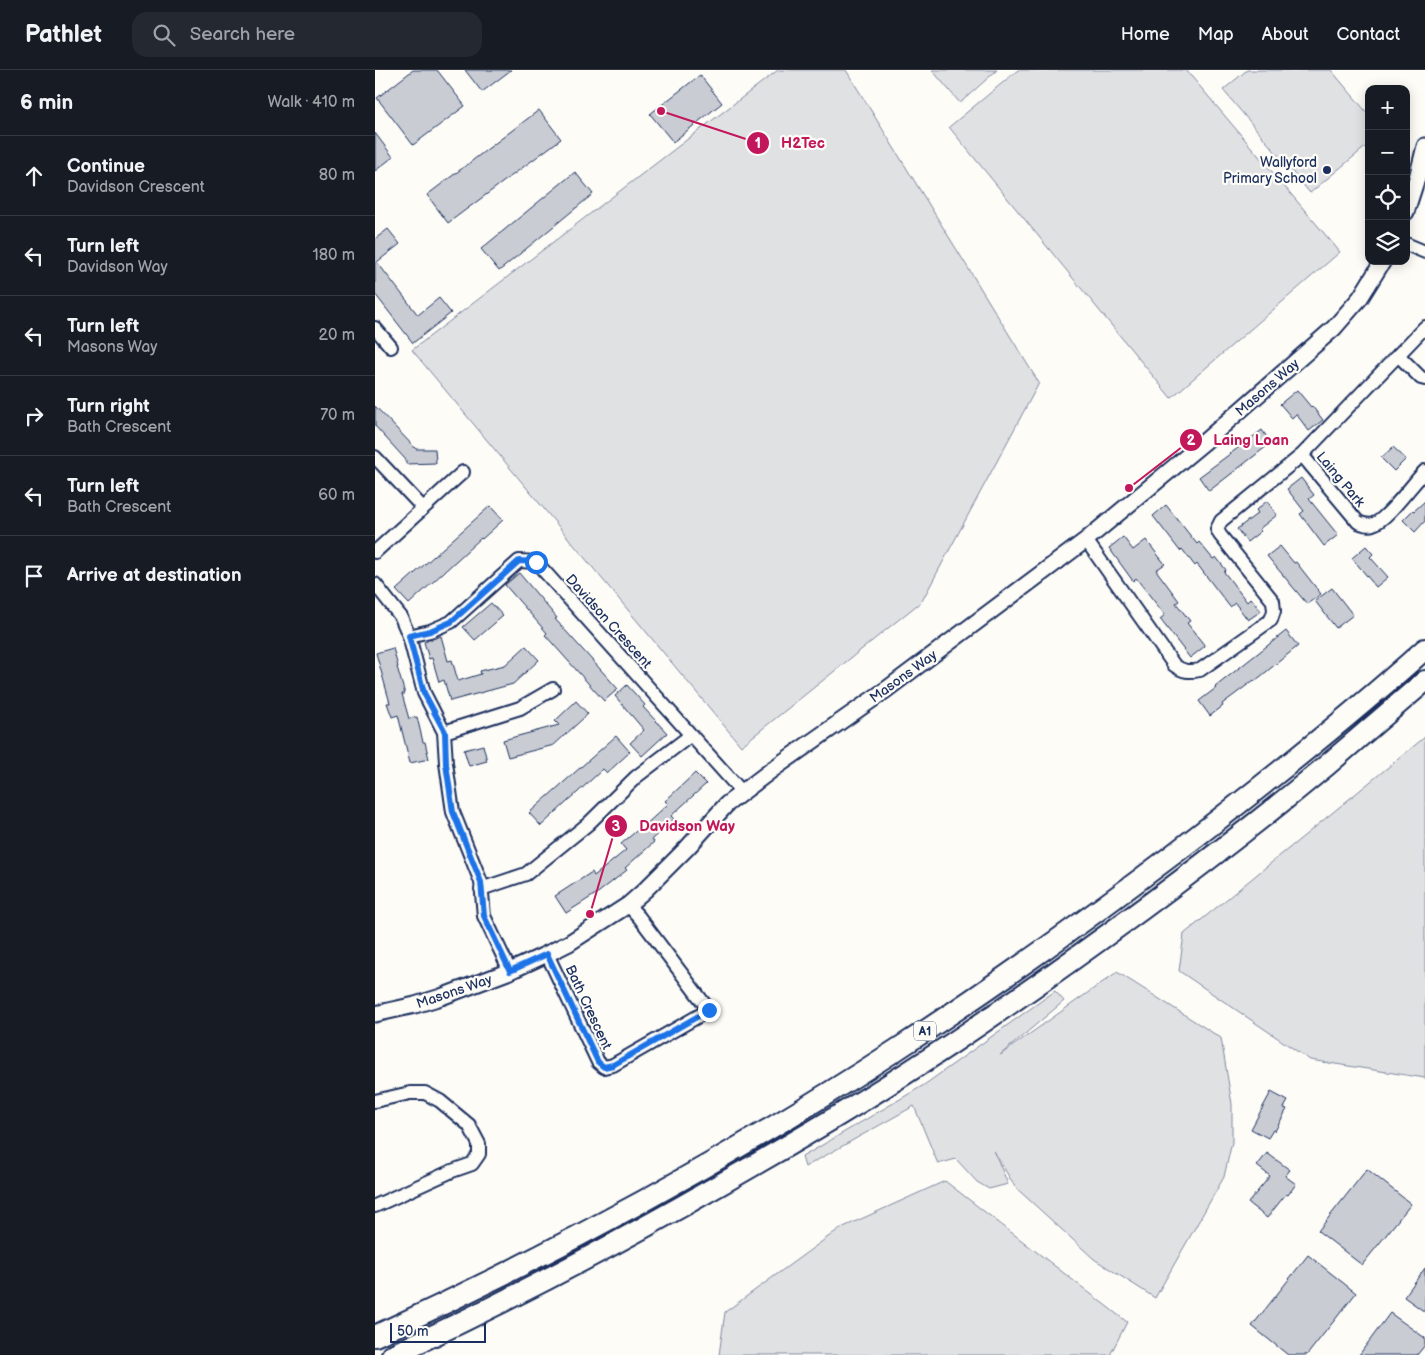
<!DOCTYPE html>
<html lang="en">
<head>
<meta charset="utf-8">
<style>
  body { margin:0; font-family:"Balsamiq Sans",sans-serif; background:#242831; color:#f1f3f6 }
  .controls { position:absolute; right:15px; top:15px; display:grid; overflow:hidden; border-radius:10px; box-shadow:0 2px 12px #0003 }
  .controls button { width:45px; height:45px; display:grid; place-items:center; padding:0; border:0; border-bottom:1px solid #363941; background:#171b24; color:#f1f3f6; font:25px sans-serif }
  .scale { position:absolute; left:15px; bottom:12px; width:96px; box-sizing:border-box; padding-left:5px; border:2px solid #1b2f5e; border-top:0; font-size:14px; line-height:18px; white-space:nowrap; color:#1b2f5e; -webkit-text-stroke:4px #fdfcf7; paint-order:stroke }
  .stop { position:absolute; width:15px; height:15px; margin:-11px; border:4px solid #1a73e8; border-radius:50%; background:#fff }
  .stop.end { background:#1a73e8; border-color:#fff; box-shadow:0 1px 5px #0008 }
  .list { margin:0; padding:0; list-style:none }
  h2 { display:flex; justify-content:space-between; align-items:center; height:65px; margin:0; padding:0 20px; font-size:21px }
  h2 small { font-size:16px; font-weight:400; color:#9ea1a6 }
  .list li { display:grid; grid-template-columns:32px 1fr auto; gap:15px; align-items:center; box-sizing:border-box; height:80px; padding:0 20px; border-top:1px solid #363941 }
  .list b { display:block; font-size:19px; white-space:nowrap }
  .list p { margin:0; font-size:16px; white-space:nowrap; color:#9ea1a6 }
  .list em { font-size:16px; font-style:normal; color:#9ea1a6 }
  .icon { flex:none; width:28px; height:28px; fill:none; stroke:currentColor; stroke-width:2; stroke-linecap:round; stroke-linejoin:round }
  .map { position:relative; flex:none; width:1050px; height:1285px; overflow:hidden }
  header { display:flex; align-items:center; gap:30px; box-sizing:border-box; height:70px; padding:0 25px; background:#171b24; border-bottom:1px solid #363941 }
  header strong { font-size:24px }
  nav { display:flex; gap:28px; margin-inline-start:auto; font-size:18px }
  .search { width:350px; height:45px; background:#242831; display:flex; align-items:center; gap:12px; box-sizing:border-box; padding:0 18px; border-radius:15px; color:#9ea1a6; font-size:19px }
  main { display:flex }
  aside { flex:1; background:#171b24 }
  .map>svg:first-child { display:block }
  .green { fill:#e0e1e3; stroke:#7e88a0 }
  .building { fill:#c9ccd3; stroke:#1b2f5e }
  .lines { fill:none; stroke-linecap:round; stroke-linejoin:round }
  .minor-casing { stroke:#1b2f5e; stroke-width:16 }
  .tertiary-casing { stroke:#1b2f5e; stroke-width:19 }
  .trunk-casing { stroke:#1b2f5e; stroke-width:24 }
  .minor { stroke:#fdfcf7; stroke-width:12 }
  .tertiary { stroke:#fdfcf7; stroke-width:15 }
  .trunk { stroke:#fdfcf7; stroke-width:20 }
  .route { stroke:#1a73e8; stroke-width:6 }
  .poi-dot { fill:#1b2f5e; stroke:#fdfcf7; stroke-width:2 }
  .labels { text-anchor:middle; stroke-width:4.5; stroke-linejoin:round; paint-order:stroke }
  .shield { fill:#fdfcf7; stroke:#5f6c8c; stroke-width:1 }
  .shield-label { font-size:12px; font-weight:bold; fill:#1b2f5e }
  .poi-label { font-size:14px; fill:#1b2f5e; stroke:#fdfcf7; text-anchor:end }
  .street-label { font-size:14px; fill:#1b2f5e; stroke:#fdfcf7 }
  .leader { fill:none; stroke:#c2185b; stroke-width:2 }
  .callout-dot { fill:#c2185b; stroke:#fdfcf7; stroke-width:2 }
  .mark-label { font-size:15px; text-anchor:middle; font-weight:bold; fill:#fff }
  .callout-label { font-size:15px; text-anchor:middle; font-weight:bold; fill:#c2185b; stroke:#fdfcf7; stroke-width:4.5; stroke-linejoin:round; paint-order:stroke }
</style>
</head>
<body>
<header>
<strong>Pathlet</strong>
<div class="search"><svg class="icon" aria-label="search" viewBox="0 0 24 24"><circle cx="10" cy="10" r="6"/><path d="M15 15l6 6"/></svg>Search here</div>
<nav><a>Home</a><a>Map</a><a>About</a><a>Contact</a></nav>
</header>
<main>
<aside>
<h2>6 min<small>Walk · 410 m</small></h2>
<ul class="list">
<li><svg class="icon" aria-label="ahead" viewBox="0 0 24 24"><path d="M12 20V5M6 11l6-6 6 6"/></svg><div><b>Continue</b><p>Davidson Crescent</p></div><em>80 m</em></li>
<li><svg class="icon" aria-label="left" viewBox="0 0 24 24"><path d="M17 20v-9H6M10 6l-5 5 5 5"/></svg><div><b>Turn left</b><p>Davidson Way</p></div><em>180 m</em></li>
<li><svg class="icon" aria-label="left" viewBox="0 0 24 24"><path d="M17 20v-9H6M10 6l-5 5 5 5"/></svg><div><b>Turn left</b><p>Masons Way</p></div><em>20 m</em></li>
<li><svg class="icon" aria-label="right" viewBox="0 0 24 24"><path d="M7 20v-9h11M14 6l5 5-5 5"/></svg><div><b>Turn right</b><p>Bath Crescent</p></div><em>70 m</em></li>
<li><svg class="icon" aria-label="left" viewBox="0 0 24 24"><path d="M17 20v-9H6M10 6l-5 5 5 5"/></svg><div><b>Turn left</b><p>Bath Crescent</p></div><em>60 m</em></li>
<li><svg class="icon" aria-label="arrive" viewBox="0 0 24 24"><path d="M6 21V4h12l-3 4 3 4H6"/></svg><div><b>Arrive at destination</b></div></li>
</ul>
</aside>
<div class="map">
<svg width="1050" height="1285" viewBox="0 0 1050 1285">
  <rect width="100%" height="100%" fill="#fdfcf7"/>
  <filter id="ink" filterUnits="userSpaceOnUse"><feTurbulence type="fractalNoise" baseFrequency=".02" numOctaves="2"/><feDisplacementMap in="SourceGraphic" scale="10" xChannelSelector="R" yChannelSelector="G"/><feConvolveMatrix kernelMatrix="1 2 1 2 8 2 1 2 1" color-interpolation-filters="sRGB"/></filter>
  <g filter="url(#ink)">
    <path class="green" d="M403 0H471L664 313 547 531 366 676 37 280Z
      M557 0H622L585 33Z
      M643 0H811L965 182 796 328 574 57Z
      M872 0H956L994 45V74L935 123 848 20Z
      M1050 667V1008L935 990 804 901 809 864Z
      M742 902 846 968 857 1034V1072L849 1107 780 1228 719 1189 640 1117 619 1081 633 1114 614 1119 602 1112 581 1089 563 1094 539 1036 430 1097 427 1087 549 1015 680 921 689 931 625 985Z
      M570 1111 752 1252 735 1285H344L350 1242 464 1159Z"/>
    <path class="building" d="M38 0H62L90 36 38 75 2 28Z
      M90 0H136L107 22Z
      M325 5 347 33 298 72 275 44Z
      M164 40 186 69 73 153 52 125Z
      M0 63 18 87 0 101Z
      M200 102 218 124 124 201 106 179Z
      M13 159 25 174 2 192 43 245 64 228 76 243 38 273 0 224V169Z
      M922 320 936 337 937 336 948 350 934 361 921 344 917 348 905 334Z
      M0 336 41 379H60L61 393 31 394V390L0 356Z
      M887 360 896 373 834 421 824 407Z
      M1018 377 1031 389 1019 401 1006 388Z
      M926 408 939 425 934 429 963 465 949 476 925 444 929 441 912 419Z
      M892 431 902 445 884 459 886 461 872 472 862 459 883 443 881 440Z
      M1050 431V451L1040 462 1028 450 1038 440 1039 441Z
      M791 435 822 474 824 472 838 489 841 487 851 500 849 502 872 532 876 528 886 541 873 550 860 533 855 537 822 494 820 496 807 479 805 481 778 446Z
      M115 436 128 450 107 469 106 468 34 534 21 520Z
      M748 467 758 480 771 470 790 494 781 500 804 531 801 533 815 551 812 553 830 576 815 588 785 549 790 545 761 508 758 511 734 478Z
      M905 476 919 493 921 492 946 524 932 534 892 486Z
      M991 476 998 484 995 487 1013 507 1001 517 977 488Z
      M144 503 182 548 180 549 243 619 229 631 170 565 172 563 130 515Z
      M957 518 978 545 961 558 940 531Z
      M116 533 128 546 100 570 88 557Z
      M911 561 923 576 880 611 879 610 847 634 848 636 835 646 824 631 841 618 840 617Z
      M66 566 73 591 77 590 83 611 106 604 105 601 130 595 151 576 164 590 138 614 75 631 69 610 64 612 57 588 54 589 49 572Z
      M18 578 23 597H22L30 624H27L34 649 42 647 48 672H50L54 689 35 693 23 645 17 647 12 633H15L1 583Z
      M252 615 270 635 268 637 292 663 267 686 255 673 269 660 240 626Z
      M201 631 213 644 179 675 133 687 128 670 184 655 180 651Z
      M241 666 255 682 232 703 228 699 166 756 154 743Z
      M108 675 112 691 94 696 89 680Z
      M320 703 331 714 296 746 299 749 277 769 279 772 250 798 252 800 224 822 191 843 180 826 217 802 219 806 251 780 246 774 266 757 267 758 293 734 290 731Z
      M896 1022 913 1031 909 1038 912 1039 900 1061 898 1060 893 1068 876 1059Z
      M892 1083 915 1100 910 1106 921 1114 913 1125 911 1124 892 1148 873 1133 895 1106 882 1096Z
      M992 1099 1036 1134 987 1195 943 1161Z
      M933 1185 981 1223 932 1285H913L877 1256Z
      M1050 1198V1242L1029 1227Z
      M1015 1243 1050 1268V1275L1042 1285H984Z"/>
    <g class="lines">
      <g class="minor-casing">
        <path id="minor" d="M1031 174 1050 182
          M0 258 16 277
          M1023 285 1046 308 1050 309
          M927 385 983 452C988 454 993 456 998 454 1011 451 1039 412 1050 401
          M0 387 48 438
          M711 470 799 595C808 602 814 602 825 600L896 550 899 541 898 531 845 465 842 459 846 451 927 385 1050 257
          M0 482 88 402
          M0 514 26 547 34 566 49 623 69 662 71 693 78 742 106 812 109 846 135 901
          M34 566 55 561 76 552 144 491 161 492 367 722
          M69 662 145 638 178 619
          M106 819 151 804 213 754 261 707 316 665
          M172 884 223 992 229 997 238 995 334 940 264 847 253 835
          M0 1031 35 1023H50L65 1031 94 1055 104 1074V1084L97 1094 77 1101 0 1136"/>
      </g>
      <g class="tertiary-casing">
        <path id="tertiary" d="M1031 142 1042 108 1050 76
          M0 944 40 935 66 927 135 901 172 884 194 873 253 835 270 820 312 778 352 734 398 699 512 619 711 470 828 373 959 258 985 228 1008 191"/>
      </g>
      <g class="trunk-casing">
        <path id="trunk" d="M0 1266C180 1183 355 1088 521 980 617 918 709 852 800 783 885 718 970 651 1050 579
          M17 1285C132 1232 244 1173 353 1110 429 1067 504 1022 576 974 705 887 831 795 951 696 984 668 1017 639 1050 611"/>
      </g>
      <use href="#minor" class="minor"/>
      <use href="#tertiary" class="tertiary"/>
      <use href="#trunk" class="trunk"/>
    </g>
  </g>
  <g class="lines" filter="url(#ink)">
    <path class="route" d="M161 492 144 491 76 552 55 561 34 566 49 623 70 662 71 694 78 742 106 812 109 846 135 901 172 884 223 992 229 997 238 995 334 940"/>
  </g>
  <circle class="poi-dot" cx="952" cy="100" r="5"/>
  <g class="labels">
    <rect class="shield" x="539" y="951.5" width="22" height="19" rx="4"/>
    <g class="shield-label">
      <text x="550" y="965">A1</text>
    </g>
    <g class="poi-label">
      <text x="942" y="97">Wallyford<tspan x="942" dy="16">Primary School</tspan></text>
    </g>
    <g class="street-label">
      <text transform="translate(892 317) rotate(-41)" y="5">Masons Way</text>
      <text transform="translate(966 409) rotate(50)" y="5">Laing Park</text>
      <text transform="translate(234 551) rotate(48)" y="5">Davidson Crescent</text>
      <text transform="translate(528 606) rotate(-36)" y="5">Masons Way</text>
      <text transform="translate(79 921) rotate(-19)" y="5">Masons Way</text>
      <text transform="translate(214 937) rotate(65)" y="5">Bath Crescent</text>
    </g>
  </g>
  <path class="leader" d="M286 41L383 73M754 418L816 370M215 844L241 756"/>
  <g class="callout-dot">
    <circle cx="286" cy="41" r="5"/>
    <circle cx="754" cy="418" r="5"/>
    <circle cx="215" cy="844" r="5"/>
    <circle cx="383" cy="73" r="12"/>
    <circle cx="816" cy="370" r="12"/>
    <circle cx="241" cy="756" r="12"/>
  </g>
  <g class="mark-label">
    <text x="383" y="78">1</text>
    <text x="816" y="375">2</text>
    <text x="241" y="761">3</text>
  </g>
  <g class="callout-label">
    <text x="428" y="78">H2Tec</text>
    <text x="876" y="375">Laing Loan</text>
    <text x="312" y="761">Davidson Way</text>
  </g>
</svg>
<div class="controls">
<button>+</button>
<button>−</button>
<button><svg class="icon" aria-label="locate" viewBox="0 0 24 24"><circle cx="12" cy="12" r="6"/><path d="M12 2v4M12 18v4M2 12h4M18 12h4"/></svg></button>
<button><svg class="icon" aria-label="layers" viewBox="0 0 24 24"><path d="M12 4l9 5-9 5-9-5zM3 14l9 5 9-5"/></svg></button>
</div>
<div class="scale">50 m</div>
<div class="stop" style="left:161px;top:492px"></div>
<div class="stop end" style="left:334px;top:940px"></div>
</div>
</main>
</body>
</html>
